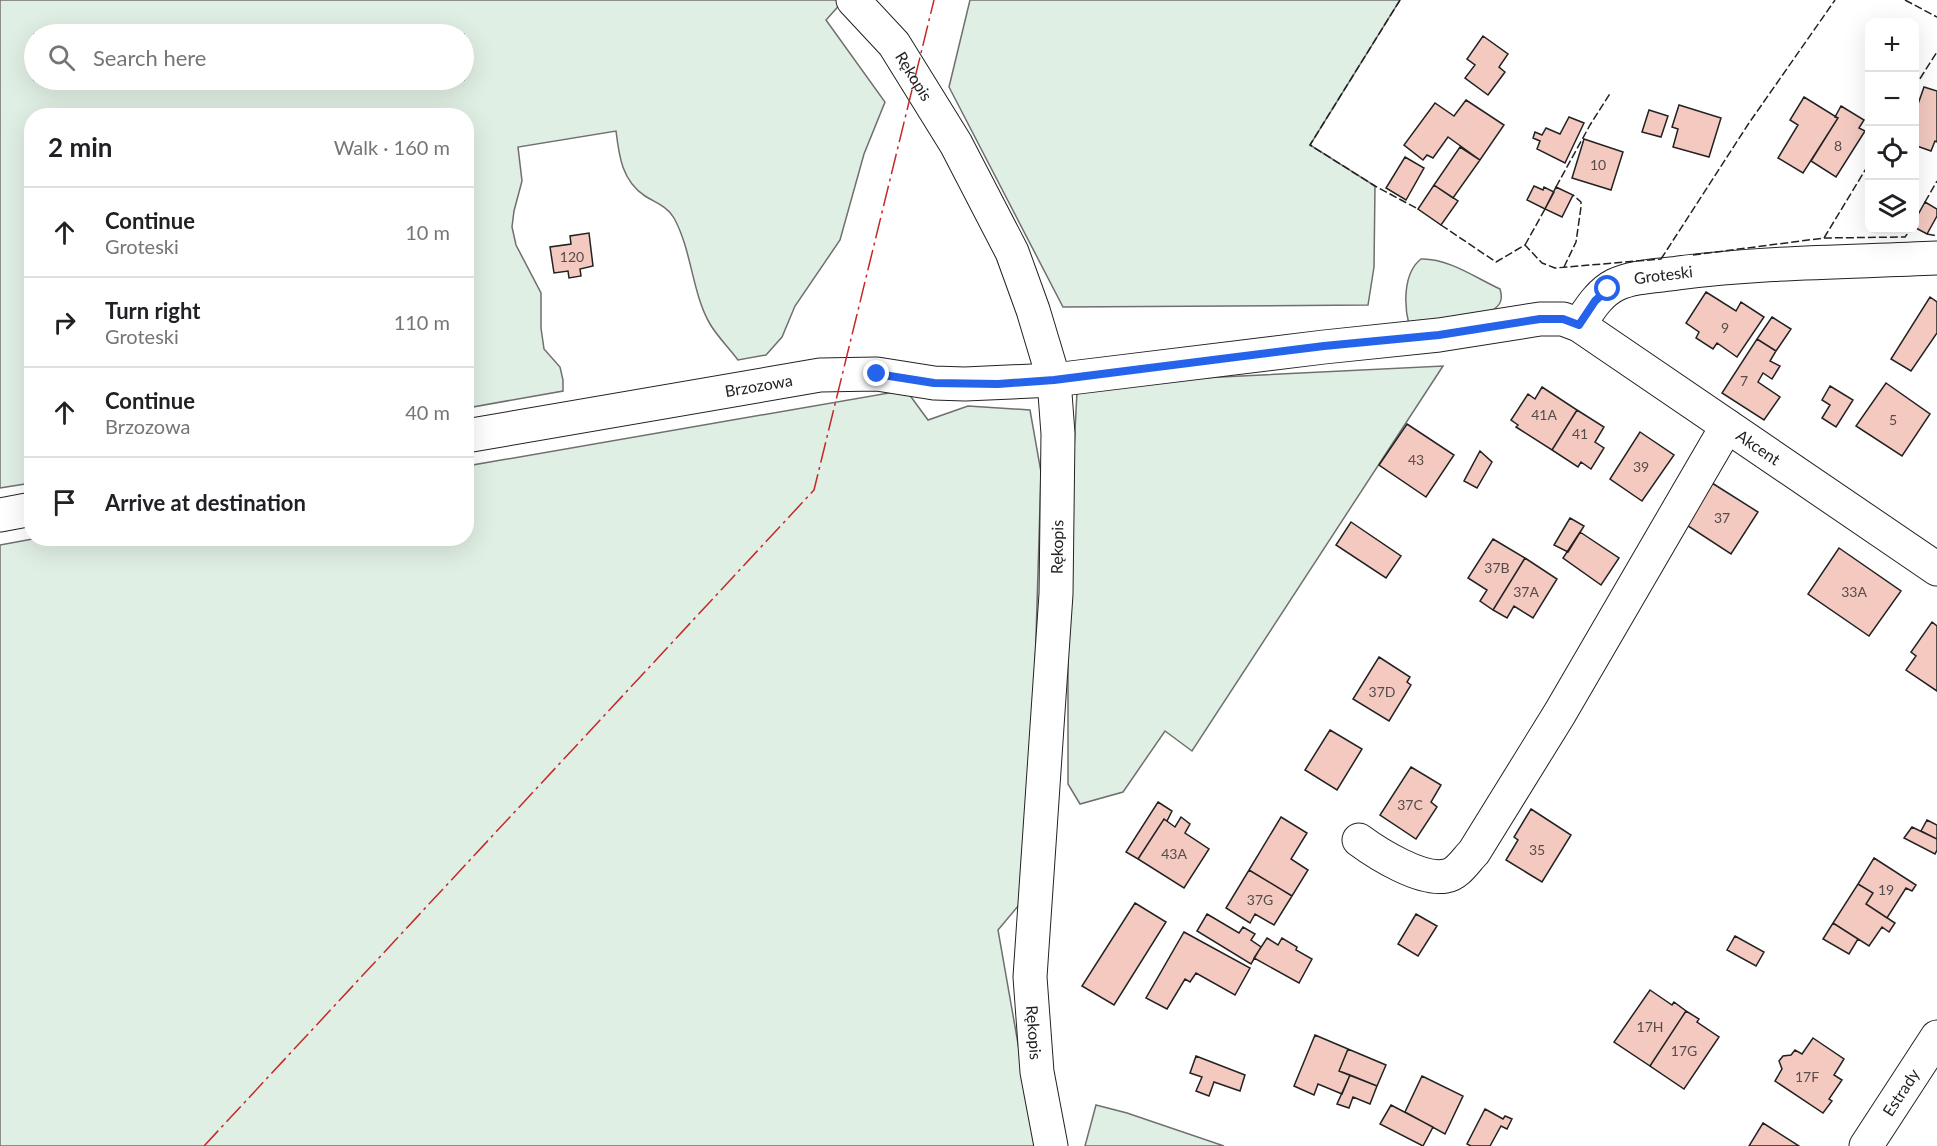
<!DOCTYPE html>
<html lang="en">
<head>
<meta charset="utf-8">
<style>
  body { margin:0; font-family:Lato,sans-serif; background:#f6f6f6; color:#202124 }
  .controls { position:absolute; right:18px; top:18px; display:grid; overflow:hidden; border-radius:12px; box-shadow:0 6px 24px #0002 }
  .controls button { width:54px; height:54px; display:grid; place-items:center; padding:0; border:0; border-bottom:2px solid #e0e0e0; background:#fff; color:#202124; font:30px sans-serif }
  .stop { position:absolute; width:18px; height:18px; margin:-14px; border:4px solid #2563eb; border-radius:50%; background:#fff }
  .stop.end { background:#2563eb; border-color:#fff; box-shadow:0 2px 6px #0008 }
  .list { margin:0; padding:0; list-style:none }
  h2 { display:flex; justify-content:space-between; align-items:center; height:78px; margin:0; padding:0 24px; font-size:26px }
  h2 small { font-size:20px; font-weight:400; color:#757577 }
  .list li { display:grid; grid-template-columns:39px 1fr auto; gap:18px; align-items:center; box-sizing:border-box; height:90px; padding:0 24px; border-top:2px solid #e0e0e0 }
  .list b { display:block; font-size:22px; white-space:nowrap }
  .list p { margin:0; font-size:20px; white-space:nowrap; color:#757577 }
  .list em { font-size:20px; font-style:normal; color:#757577 }
  .icon { flex:none; width:33px; height:33px; fill:none; stroke:currentColor; stroke-width:2; stroke-linecap:round; stroke-linejoin:round }
  .map { position:relative; flex:none; width:1937px; height:1146px; overflow:hidden }
  .search { position:absolute; background:#fff; box-shadow:0 6px 24px #0002; left:24px; top:24px; width:450px; height:66px; display:flex; align-items:center; gap:15px; box-sizing:border-box; padding:0 21px; border-radius:33px; color:#757577; font-size:22px }
  .panel { position:absolute; background:#fff; box-shadow:0 6px 24px #0002; left:24px; top:108px; width:450px; height:438px; border-radius:24px }
  .map>svg:first-child { display:block }
  .green { fill:#e0efe3; stroke:#6f6f6f; stroke-width:1.5; fill-rule:evenodd }
  .building { fill:#f3c9c0; stroke:#222; stroke-width:1.5 }
  .lines { fill:none; stroke-linecap:round; stroke-linejoin:round }
  .minor-casing { stroke:#222; stroke-width:35 }
  .major-casing { stroke:#222; stroke-width:35 }
  .minor { stroke:#fff; stroke-width:33 }
  .major { stroke:#fff; stroke-width:33 }
  .fence { stroke:#222; stroke-width:1.5; stroke-dasharray:8 3; stroke-linecap:butt }
  .power { stroke:#c62828; stroke-width:1.5; stroke-dasharray:21 4.5 3 4.5; stroke-linecap:butt }
  .route { stroke:#2563eb; stroke-width:8 }
  .labels { text-anchor:middle; stroke-width:4.5; stroke-linejoin:round; paint-order:stroke }
  .number-label { font-size:14px; fill:#564c4a }
  .street-label { font-size:16px; fill:#222; stroke:#fff }
</style>
</head>
<body>
<div class="map">
<svg width="1937" height="1146" viewBox="0 0 1937 1146">
  <rect width="100%" height="100%" fill="#fff"/>
  <path class="green" d="M0 0H844L826 20 885 102 864 154 840 240 795 306 782 337 766 355 738 360C729 348 717 336 710 324 692 293 692 251 674 218 668 207 656 203 645 196 622 181 619 156 616 131L518 147 522 181 514 211 512 227 516 245 541 293V328L544 349 560 367 563 380V391L467 408 466 116H32L31 483 0 488ZM34 34H464V80H34Z
    M970 0H1400L1310 145 1375 186 1374 267 1368 305 1063 307 949 87Z
    M1421 259C1448 258 1476 278 1500 289 1504 302 1499 306 1489 313L1409 325C1404 305 1403 273 1421 259Z
    M1443 366 1192 751 1165 731 1123 792 1080 804 1068 784V566L1077 392 1160 380Z
    M906 390 928 420 968 406 1030 410 1041 472 1033 737 1024 899 998 930 1036 1146H0V545L38 538H466L467 466Z
    M1096 1105 1127 1113 1224 1146H1085Z"/>
  <path class="building" d="M1483 36 1508 54 1499 67 1505 72 1488 95 1465 78 1475 65 1467 59Z
    M1924 87 1937 91V142L1935 141 1931 151 1914 145 1917 135 1914 134V106L1917 107Z
    M1804 97 1838 118 1803 173 1778 158 1798 125 1790 120Z
    M1466 100 1504 125 1480 160 1448 137 1433 158 1427 155 1423 160 1404 145 1435 103 1454 116Z
    M1679 105 1721 118 1709 157 1673 147 1678 129 1672 127Z
    M1841 106 1864 120 1859 128 1865 131 1836 177 1811 161 1838 118 1835 117Z
    M1649 110 1668 116 1661 137 1642 132Z
    M1569 117 1584 123 1565 163 1537 149 1540 141 1533 138 1535 132 1542 135 1546 128 1560 134Z
    M1584 139 1623 152 1611 190 1572 178Z
    M1460 147 1480 160 1453 198 1434 185Z
    M1405 157 1424 168 1406 200 1386 188Z
    M1434 185 1458 201 1441 225 1418 209Z
    M1534 186 1543 190 1544 187 1554 192 1545 209 1527 200Z
    M1556 187 1573 195 1562 217 1545 209Z
    M1925 202 1937 209V216L1927 234 1914 227V222Z
    M589 233 593 266 580 269 581 276 569 278 568 271 554 273 550 247 571 244 570 236Z
    M1706 292 1736 311 1741 302 1764 317 1737 357 1717 343 1713 349 1696 338 1699 332 1686 323Z
    M1930 297 1937 302V333L1911 371 1891 359Z
    M1772 317 1791 329 1776 351 1757 339Z
    M1757 339 1776 351 1770 361 1780 366 1772 379 1763 373 1758 382 1780 397 1764 420 1722 393Z
    M1886 383 1930 414 1902 456 1856 426Z
    M1830 386 1853 400 1836 427 1822 418 1830 405 1822 400Z
    M1542 387 1577 410 1552 450 1516 427 1518 425 1511 420 1528 394 1535 399Z
    M1577 410 1604 427 1595 442 1604 448 1591 469 1581 462 1578 467 1552 450Z
    M1407 424 1454 455 1426 497 1379 465Z
    M1640 432 1674 455 1642 501 1610 479Z
    M1480 451 1492 462 1477 488 1464 481Z
    M1712 483 1758 512 1731 554 1685 524Z
    M1570 518 1584 526 1568 552 1554 545Z
    M1351 522 1401 556 1386 578 1336 545Z
    M1580 532 1619 558 1601 585 1563 558Z
    M1493 539 1525 558 1493 610 1480 601 1487 590 1468 578Z
    M1839 548 1901 591 1869 636 1808 594Z
    M1525 558 1557 579 1533 618 1514 606 1507 618 1493 610Z
    M1932 622 1937 626V691L1906 670 1916 656 1911 652Z
    M1379 657 1410 677 1407 682 1411 685 1389 721 1353 699Z
    M1330 730 1362 749 1337 790 1305 770Z
    M1411 767 1441 785 1431 802 1437 807 1416 839 1380 815Z
    M1158 802 1172 811 1167 821 1164 819 1138 859 1126 852Z
    M1531 809 1571 835 1542 882 1506 860 1518 840 1514 837Z
    M1181 817 1190 824 1185 833 1209 849 1184 888 1138 859 1164 819 1175 827Z
    M1281 817 1307 833 1291 859 1308 870 1292 896 1249 870Z
    M1927 820 1937 825V839L1921 831Z
    M1912 827 1937 839V850L1935 854 1904 838Z
    M1874 858 1916 885 1912 891 1906 888 1887 918 1866 904 1873 893 1858 884Z
    M1249 870 1292 896 1274 925 1255 914 1250 923 1226 908Z
    M1858 884 1873 893 1866 904 1895 923 1889 932 1882 927 1869 946 1833 923Z
    M1135 903 1166 922 1114 1005 1082 986Z
    M1207 914 1239 933 1243 927 1255 934 1251 940 1261 947 1251 964 1197 931Z
    M1416 914 1437 926 1418 956 1398 944Z
    M1833 923 1858 939 1849 954 1823 939Z
    M1184 932 1250 968 1235 995 1196 973 1190 982 1185 979 1167 1009 1146 998Z
    M1735 936 1764 952 1756 966 1727 950Z
    M1267 938 1278 945 1282 938 1297 947 1296 950 1312 959 1299 983 1254 958Z
    M1650 990 1672 1005 1674 1002 1686 1011 1650 1066 1614 1042Z
    M1686 1011 1699 1019 1697 1022 1719 1037 1684 1089 1650 1066Z
    M1315 1035 1348 1049 1339 1071 1350 1075 1342 1094 1318 1084 1314 1095 1294 1086Z
    M1813 1038 1844 1059 1834 1075 1842 1080 1829 1099 1832 1101 1823 1113 1775 1081 1782 1069 1779 1061 1783 1056 1791 1055 1795 1050 1802 1054Z
    M1348 1049 1386 1065 1377 1086 1339 1071Z
    M1196 1056 1245 1075 1240 1091 1214 1082 1209 1096 1196 1091 1202 1077 1190 1073Z
    M1350 1075 1377 1086 1370 1104 1353 1097 1349 1108 1337 1104Z
    M1422 1076 1463 1096 1445 1134 1405 1112Z
    M1391 1105 1433 1127 1423 1146 1380 1124Z
    M1485 1109 1503 1119 1505 1116 1512 1119 1507 1129 1501 1126 1490 1146H1471L1467 1144Z
    M1763 1123 1799 1146H1749Z"/>
  <g class="lines">
    <g class="minor-casing">
      <g id="minor">
        <path id="s1" d="M853 0 894 44 956 144 1012 252 1033 310 1054 380 1058 434 1056 594 1030 977 1037 1072 1051 1146"/>
        <path id="s2" d="M1579 325C1589 310 1599 293 1615 285 1634 276 1658 276 1678 273 1763 262 1851 262 1937 258"/>
        <path id="s3" d="M466 436 820 375 877 374 934 383 965 384 1054 380 1324 347 1439 335 1540 319H1563L1579 325 1937 569"/>
        <path d="M0 515 32 509"/>
        <path d="M1359 840C1378 854 1421 881 1446 876 1458 874 1466 860 1474 852L1560 713 1727 426"/>
      </g>
    </g>
    <g class="major-casing">
      <g id="major">
        <path id="s4" d="M1866 1146 1937 1037"/>
      </g>
    </g>
    <use href="#minor" class="minor"/>
    <use href="#major" class="major"/>
    <path class="fence" d="M1400 0 1310 145 1375 186 1418 209
      M1905 0 1937 17
      M1914 88 1937 52
      M1556 187 1590 125 1611 92
      M1925 202 1937 181
      M1441 225 1496 262 1525 245 1542 263 1555 268 1661 259
      M1927 234 1937 236
      M1824 238 1870 162
      M1525 245 1545 209
      M1693 255 1824 238 1905 237 1910 230
      M1661 259 1749 123 1835 0
      M1564 267 1576 242 1581 207V202L1573 195"/>
    <path class="power" d="M204 1146 814 490 934 0"/>
  </g>
  <g class="lines">
    <path class="route" d="M877 374 934 383 998 384 1054 380 1324 346 1439 335 1540 319H1563L1579 325 1595 301 1608 289"/>
  </g>
  <g class="labels">
    <g class="number-label">
      <text x="1838" y="151">8</text>
      <text x="1598" y="170">10</text>
      <text x="572" y="262">120</text>
      <text x="1725" y="333">9</text>
      <text x="1744" y="386">7</text>
      <text x="1544" y="420">41A</text>
      <text x="1893" y="425">5</text>
      <text x="1580" y="439">41</text>
      <text x="1416" y="465">43</text>
      <text x="1641" y="472">39</text>
      <text x="1722" y="523">37</text>
      <text x="1497" y="573">37B</text>
      <text x="1526" y="597">37A</text>
      <text x="1854" y="597">33A</text>
      <text x="1382" y="697">37D</text>
      <text x="1410" y="810">37C</text>
      <text x="1537" y="855">35</text>
      <text x="1174" y="859">43A</text>
      <text x="1886" y="895">19</text>
      <text x="1260" y="905">37G</text>
      <text x="1650" y="1032">17H</text>
      <text x="1684" y="1056">17G</text>
      <text x="1807" y="1082">17F</text>
    </g>
    <g class="street-label">
      <text dy="6" stroke="none"><textPath href="#s1" startOffset="98">Rękopis</textPath></text>
      <text dy="6" stroke="none"><textPath href="#s2" startOffset="104">Groteski</textPath></text>
      <text dy="6" stroke="none"><textPath href="#s3" startOffset="297">Brzozowa</textPath></text>
      <text dy="6" stroke="none"><textPath href="#s3" startOffset="1341">Akcent</textPath></text>
      <text transform="translate(1057 547) rotate(-89)" y="6">Rękopis</text>
      <text dy="6" stroke="none"><textPath href="#s1" startOffset="1088">Rękopis</textPath></text>
      <text dy="6" stroke="none"><textPath href="#s4" startOffset="64">Estrady</textPath></text>
    </g>
  </g>
</svg>
<div class="controls">
<button>+</button>
<button>−</button>
<button><svg class="icon" aria-label="locate" viewBox="0 0 24 24"><circle cx="12" cy="12" r="6"/><path d="M12 2v4M12 18v4M2 12h4M18 12h4"/></svg></button>
<button><svg class="icon" aria-label="layers" viewBox="0 0 24 24"><path d="M12 4l9 5-9 5-9-5zM3 14l9 5 9-5"/></svg></button>
</div>
<div class="stop" style="left:1608px;top:289px"></div>
<div class="stop end" style="left:877px;top:374px"></div>
<div class="search"><svg class="icon" aria-label="search" viewBox="0 0 24 24"><circle cx="10" cy="10" r="6"/><path d="M15 15l6 6"/></svg>Search here</div>
<section class="panel">
<h2>2 min<small>Walk · 160 m</small></h2>
<ul class="list">
<li><svg class="icon" aria-label="ahead" viewBox="0 0 24 24"><path d="M12 20V5M6 11l6-6 6 6"/></svg><div><b>Continue</b><p>Groteski</p></div><em>10 m</em></li>
<li><svg class="icon" aria-label="right" viewBox="0 0 24 24"><path d="M7 20v-9h11M14 6l5 5-5 5"/></svg><div><b>Turn right</b><p>Groteski</p></div><em>110 m</em></li>
<li><svg class="icon" aria-label="ahead" viewBox="0 0 24 24"><path d="M12 20V5M6 11l6-6 6 6"/></svg><div><b>Continue</b><p>Brzozowa</p></div><em>40 m</em></li>
<li><svg class="icon" aria-label="arrive" viewBox="0 0 24 24"><path d="M6 21V4h12l-3 4 3 4H6"/></svg><div><b>Arrive at destination</b></div></li>
</ul>
</section>
</div>
</body>
</html>
